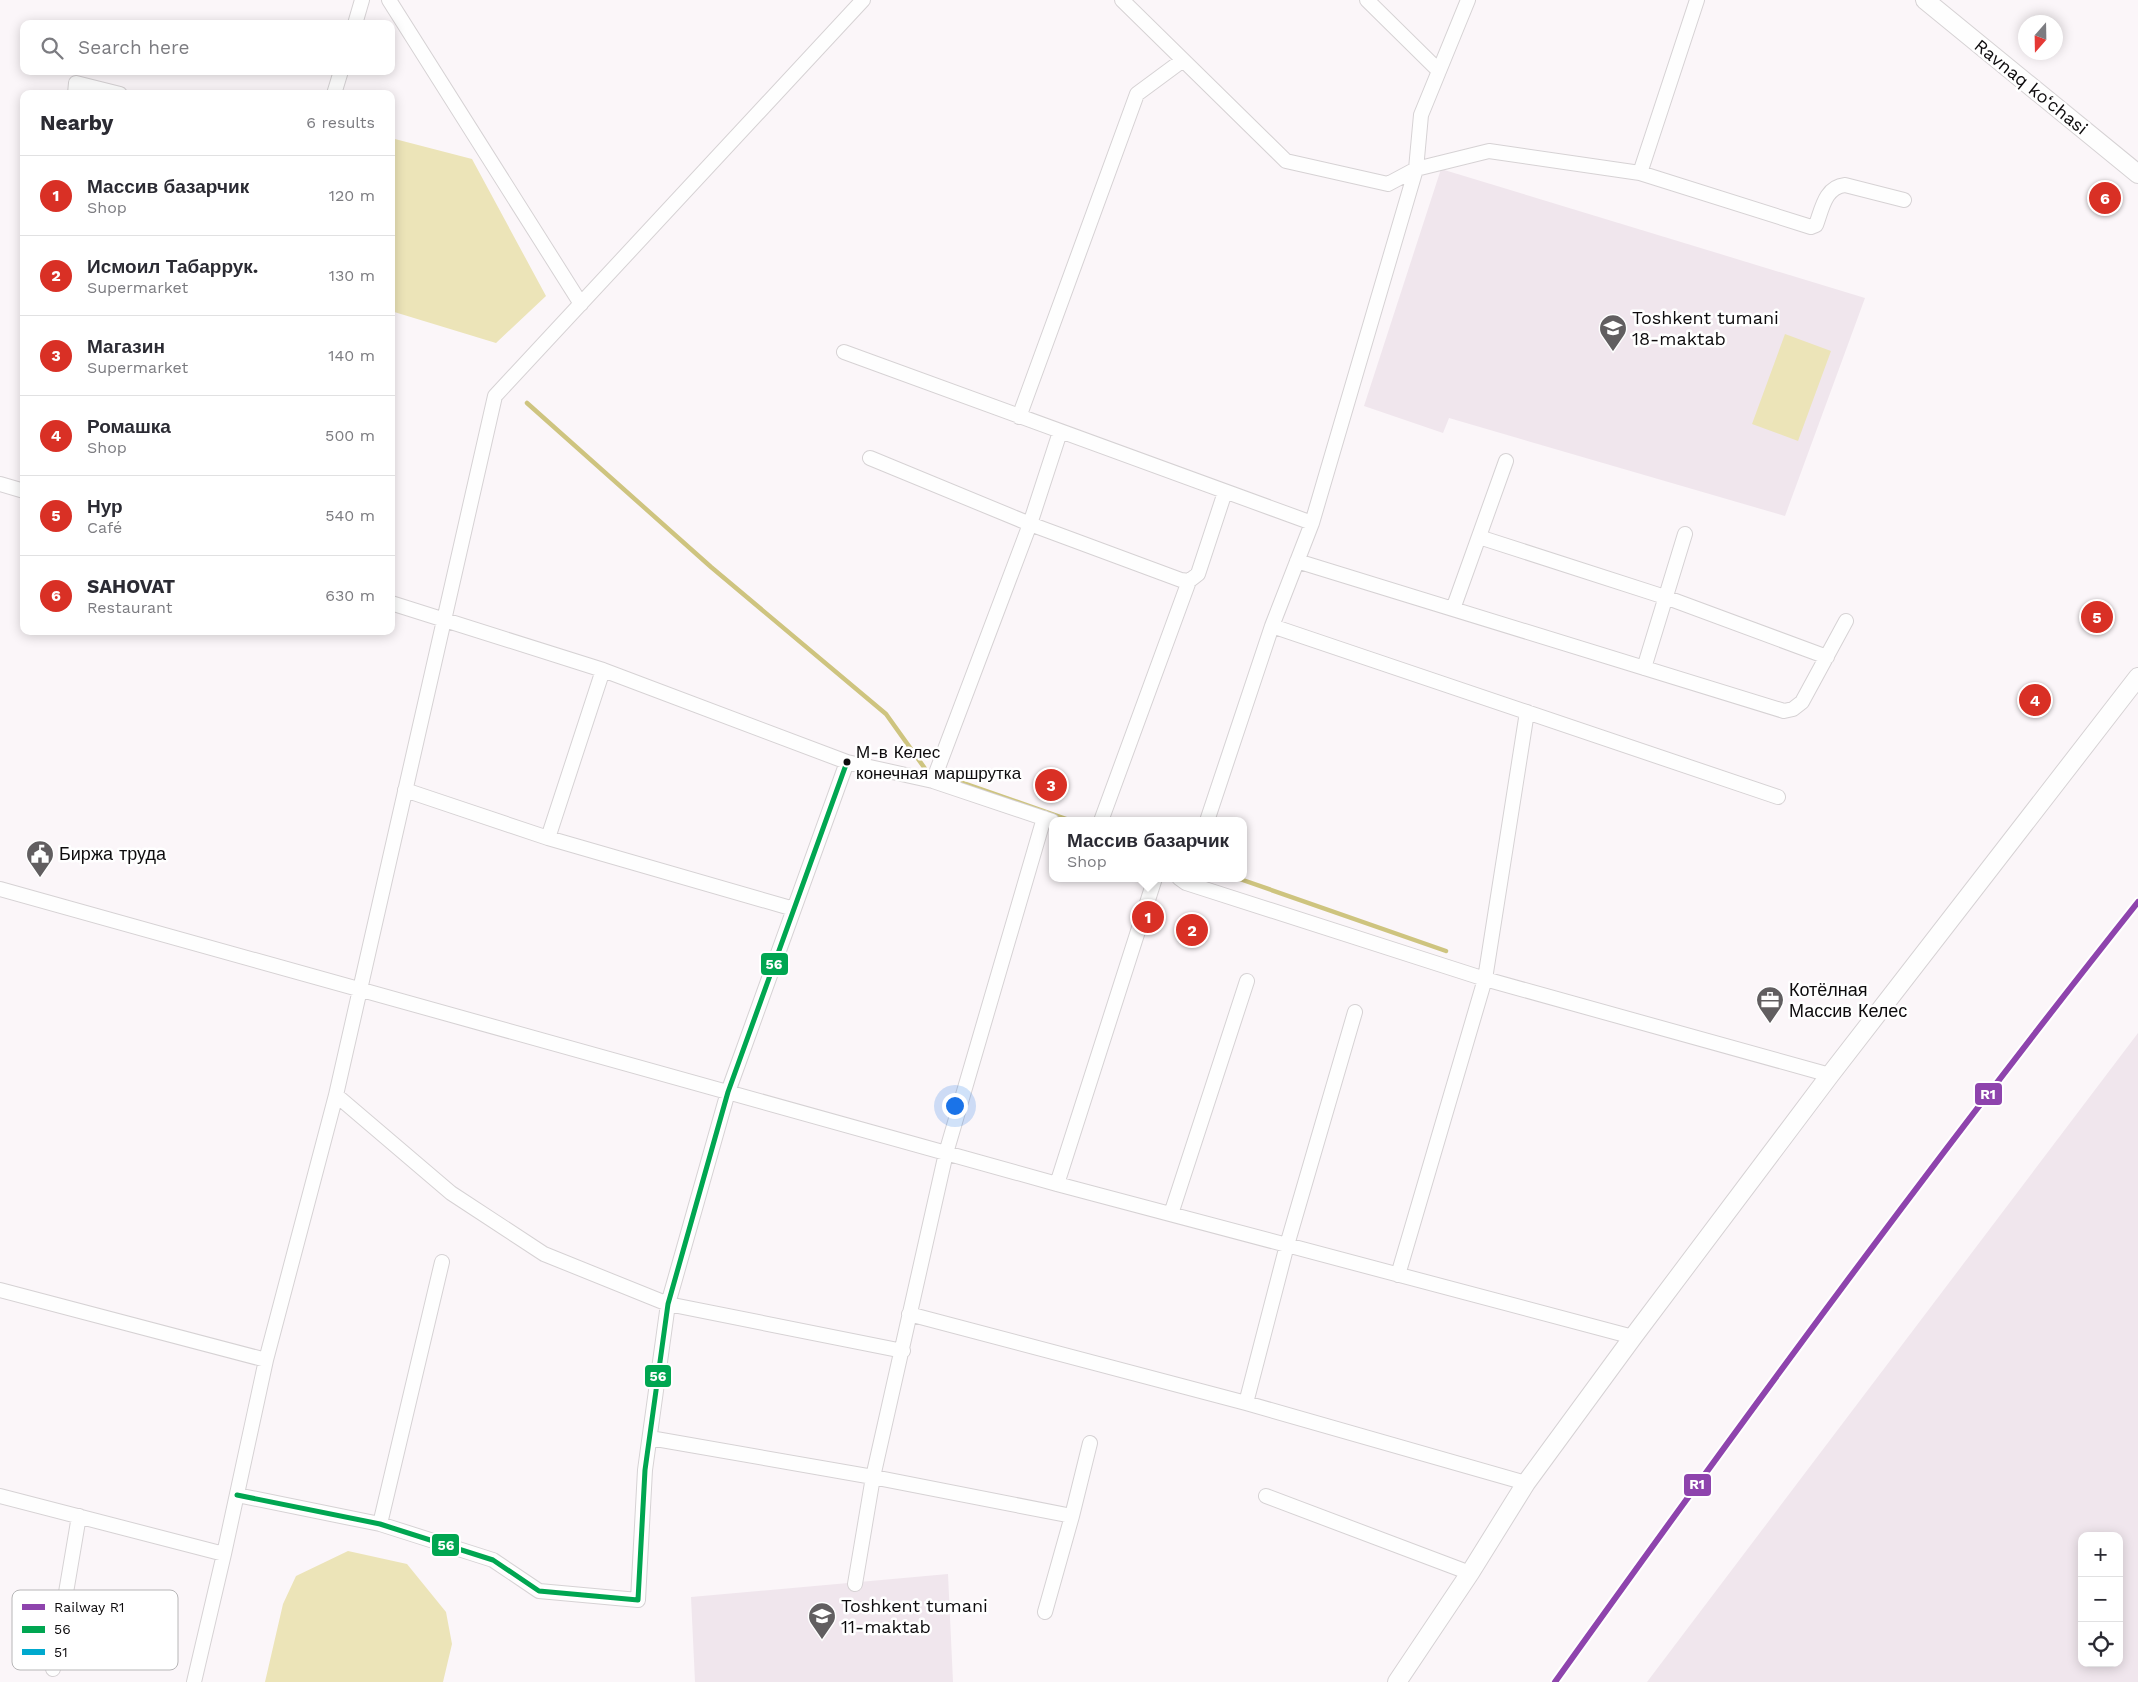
<!DOCTYPE html>
<html lang="en">
<head>
<meta charset="utf-8">
<style>
  body { margin:0; font-family:"Work Sans",sans-serif; background:#f2f2f3; color:#2b2b33 }
  .controls { position:absolute; right:15px; bottom:15px; display:grid; overflow:hidden; border-radius:10px; box-shadow:0 2px 12px #0003 }
  .controls button { width:45px; height:45px; display:grid; place-items:center; padding:0; border:0; border-bottom:1px solid #e1e1e2; background:#fff; color:#2b2b33; font:25px sans-serif }
  .compass { position:absolute; left:2018px; top:15px; width:45px; height:45px; border-radius:50%; background:#fff; box-shadow:0 2px 12px #0003; rotate:200deg }
  .you { position:absolute; left:954px; top:1105px; width:18px; height:18px; margin:-12px; border:4px solid #fff; border-radius:50%; background:#1a73e8; box-shadow:0 0 0 8px #1a73e833 }
  .badge { display:grid; place-items:center; width:32px; height:32px; border-radius:50%; background:#d93025; color:#fff; font-size:16px; font-weight:700 }
  .pin { position:absolute; translate:-50% -50%; border:2px solid #fff; box-shadow:0 1px 5px #0006 }
  .popup { position:absolute; left:1049px; top:817px; width:198px; height:65px; box-sizing:border-box; display:grid; place-content:center; border-radius:10px; background:#fff; filter:drop-shadow(0 1px 4px #0005); font-size:16px; white-space:nowrap; color:#7c7c81 }
  .popup b { font-size:19px; color:#2b2b33 }
  .popup::after { content:''; position:absolute; left:50%; top:100%; margin-left:-10px; border:10px solid transparent; border-top-color:#fff }
  .list { margin:0; padding:0; list-style:none }
  h2 { display:flex; justify-content:space-between; align-items:center; height:65px; margin:0; padding:0 20px; font-size:21px }
  h2 small { font-size:16px; font-weight:400; color:#7c7c81 }
  .list li { display:grid; grid-template-columns:32px 1fr auto; gap:15px; align-items:center; box-sizing:border-box; height:80px; padding:0 20px; border-top:1px solid #e1e1e2 }
  .list b { display:block; font-size:19px; white-space:nowrap }
  .list p { margin:0; font-size:16px; white-space:nowrap; color:#7c7c81 }
  .list em { font-size:16px; font-style:normal; color:#7c7c81 }
  .icon { flex:none; width:28px; height:28px; fill:none; stroke:currentColor; stroke-width:2; stroke-linecap:round; stroke-linejoin:round }
  .map { position:relative; flex:none; width:2138px; height:1682px; overflow:hidden }
  .search { position:absolute; background:#fff; box-shadow:0 2px 12px #0003; left:20px; top:20px; width:375px; height:55px; display:flex; align-items:center; gap:12px; box-sizing:border-box; padding:0 18px; border-radius:10px; color:#7c7c81; font-size:19px }
  .panel { position:absolute; background:#fff; box-shadow:0 2px 12px #0003; left:20px; top:90px; width:375px; height:545px; border-radius:10px }
  .map>svg:first-child { display:block }
  .built { fill:#f0e6ed; fill-rule:evenodd }
  .green { fill:#ece4b8 }
  .lines { fill:none; stroke-linecap:round; stroke-linejoin:round }
  .stream { stroke:#cec47f; stroke-width:4.5 }
  .minor-casing { stroke:#d6d2d4; stroke-width:16 }
  .tertiary-casing { stroke:#d6d2d4; stroke-width:20 }
  .minor { stroke:#fefefe; stroke-width:14 }
  .tertiary { stroke:#fefefe; stroke-width:18 }
  .bus-1-casing { stroke:#fff; stroke-width:9 }
  .bus-1 { stroke:#00a651; stroke-width:5 }
  .rail-1-casing { stroke:#fff; stroke-width:10 }
  .rail-1 { stroke:#8e44ad; stroke-width:6 }
  .bus-dot { fill:#0e0c0e; stroke:#fff; stroke-width:2 }
  .labels { text-anchor:middle; stroke-width:5; stroke-linejoin:round; paint-order:stroke }
  .bus-label { font-size:17px; fill:#0e0c0e; stroke:#fff; text-anchor:start }
  .street-label { font-size:18px; fill:#0e0c0e; stroke:#fff }
  .poi-label { font-size:18px; fill:#0e0c0e; stroke:#fff; text-anchor:start }
  .key { fill:#fff; stroke:#b7b6b7; stroke-width:1 }
  .key-label { font-size:14px; fill:#0e0c0e }
  .line-badge { stroke:#fff; stroke-width:2 }
  .badge-label { font-size:14px; text-anchor:middle; font-weight:bold; fill:#fff }
</style>
</head>
<body>
<div class="map">
<svg width="2138" height="1682" viewBox="0 0 2138 1682">
  <rect width="100%" height="100%" fill="#fbf6f9"/>
  <path class="built" d="M1441 169 1865 298 1785 516 1449 418 1443 433 1364 406Z
    M2138 1033V1682H1647ZM2082 1536H2119V1663H2082Z
    M948 1574 953 1682H695L691 1597Z"/>
  <path class="green" d="M391 138 472 159 546 296 496 343 391 311Z
    M1785 334 1831 351 1798 441 1752 424Z
    M348 1551 407 1564 446 1612 452 1644 443 1682H265L283 1604 296 1576Z"/>
  <g class="lines">
    <path class="stream" d="M527 403 711 567 886 714 926 770 1072 821
      M1237 878 1446 951"/>
    <g class="minor-casing">
      <path id="minor" d="M389 0 581 304
        M1122 0 1286 161 1388 184 1416 169 1489 151 1640 173 1811 227 1816 225C1822 209 1825 187 1845 185L1904 200
        M1367 0 1439 71
        M355 24 362 0
        M75 94 76 83 120 94
        M334 94 341 71
        M1640 173 1697 0
        M844 352 1312 523
        M1019 417 1137 94 1183 60
        M870 458 1030 524 1181 580 1189 581 1198 574 1225 492
        M0 484 24 491
        M1479 537 1665 597 1827 657
        M1297 561 1784 711 1793 709 1802 702 1846 621
        M391 603 603 670 847 762 933 781 1052 821
        M1453 609 1506 461
        M1272 626 1778 797
        M1644 668 1685 534
        M933 781 1030 524 1060 432
        M405 790 548 838 794 909
        M1101 821 1189 581
        M1207 821 1272 626 1312 523 1416 169 1421 115 1468 0
        M548 838 603 670
        M1179 878 1186 883 1485 979 1830 1075
        M0 889 1057 1184 1633 1337
        M336 1095 451 1193 544 1254 668 1304 903 1351
        M1057 1184 1155 878
        M1171 1214 1247 981
        M1398 1275 1485 979 1527 712
        M0 1290 266 1360
        M909 1314 1246 1403 1526 1483
        M1246 1403 1287 1245 1355 1012
        M650 1438 873 1477 1072 1516
        M237 1495 380 1524 493 1560 539 1591 638 1600 645 1470 668 1304 728 1092 847 762
        M0 1496 224 1554
        M1266 1496 1470 1573
        M380 1524 442 1262
        M855 1584 873 1477 946 1153 1044 818
        M1045 1612 1072 1516 1090 1443
        M53 1669 79 1516
        M194 1682 224 1554 266 1360 336 1095 495 396 863 0"/>
    </g>
    <g class="tertiary-casing">
      <path id="tertiary" d="M1925 0 2138 174
        M1397 1682 1470 1573 1526 1483 1633 1337 1830 1075 2138 677"/>
    </g>
    <use href="#minor" class="minor"/>
    <use href="#tertiary" class="tertiary"/>
    <g class="bus-1-casing">
      <path id="bus-1" d="M237 1495 380 1524 493 1560 539 1591 638 1600 645 1470 668 1304 728 1092 847 762"/>
    </g>
    <use href="#bus-1" class="bus-1"/>
    <g class="rail-1-casing">
      <path id="rail-1" d="M1555 1682C1744 1418 1936 1156 2138 902"/>
    </g>
    <use href="#rail-1" class="rail-1"/>
  </g>
  <defs>
    <g id="school-pin" transform="scale(1.4375)"><path d="M0 17L-7.5 6A9.5 9.5 0 1 1 7.5 6Z" fill="#615e60" stroke="#fff"/><path d="M0-5L7-2L0 1L-7-2ZM-4 1L0 2.5L4 1V4Q0 6-4 4Z" fill="#fff"/></g>
    <g id="civic-pin" transform="scale(1.4375)"><path d="M0 17L-7.5 6A9.5 9.5 0 1 1 7.5 6Z" fill="#615e60" stroke="#fff"/><path d="M-.6-6.5H3V-4.5H.6V-3L4-1V1h2V6H-6V1h2V-1L-.6-3ZM-1.2 2.5V6h2.4V2.5Z" fill="#fff"/></g>
    <g id="office-pin" transform="scale(1.4375)"><path d="M0 17L-7.5 6A9.5 9.5 0 1 1 7.5 6Z" fill="#615e60" stroke="#fff"/><path d="M-6-3h4V-5.5h4V-3h4V5H-6ZM-1-4.5V-3h2v-1.5ZM-6 0V1H6V0Z" fill="#fff"/></g>
  </defs>
  <g fill-rule="evenodd">
    <use href="#school-pin" x="1613" y="328"/>
    <use href="#civic-pin" x="40" y="854"/>
    <use href="#office-pin" x="1770" y="1000"/>
    <use href="#school-pin" x="822" y="1616"/>
  </g>
  <circle class="bus-dot" cx="847" cy="762" r="4.5"/>
  <g class="labels">
    <g class="bus-label">
      <text x="856" y="758">М-в Келес<tspan x="856" dy="21">конечная маршрутка</tspan></text>
    </g>
    <g class="street-label">
      <text transform="translate(2031 87) rotate(39)" y="6">Ravnaq ko‘chasi</text>
    </g>
    <g class="poi-label">
      <text x="1632" y="324">Toshkent tumani<tspan x="1632" dy="21">18-maktab</tspan></text>
      <text x="59" y="860">Биржа труда</text>
      <text x="1789" y="996">Котёлная<tspan x="1789" dy="21">Массив Келес</tspan></text>
      <text x="841" y="1612">Toshkent tumani<tspan x="841" dy="21">11-maktab</tspan></text>
    </g>
  </g>
  <rect x="12" y="1590" width="166" height="80" rx="8" class="key"/>
  <rect x="22" y="1604" width="23" height="6" fill="#8e44ad"/>
  <rect x="22" y="1626" width="23" height="7" fill="#00a651"/>
  <rect x="22" y="1649" width="23" height="6" fill="#00a9ce"/>
  <g class="key-label">
    <text x="54" y="1612">Railway R1</text>
    <text x="54" y="1634">56</text>
    <text x="54" y="1657">51</text>
  </g>
  <g class="line-badge">
    <rect x="760" y="952" width="29" height="24" rx="5" fill="#00a651"/>
    <rect x="1974" y="1082" width="29" height="24" rx="5" fill="#8e44ad"/>
    <rect x="644" y="1364" width="28" height="24" rx="5" fill="#00a651"/>
    <rect x="1683" y="1473" width="29" height="24" rx="5" fill="#8e44ad"/>
    <rect x="431" y="1533" width="29" height="24" rx="5" fill="#00a651"/>
  </g>
  <g class="badge-label">
    <text x="774" y="969">56</text>
    <text x="1988" y="1099">R1</text>
    <text x="658" y="1381">56</text>
    <text x="1697" y="1489">R1</text>
    <text x="446" y="1550">56</text>
  </g>
</svg>
<div class="controls">
<button>+</button>
<button>−</button>
<button><svg class="icon" aria-label="locate" viewBox="0 0 24 24"><circle cx="12" cy="12" r="6"/><path d="M12 2v4M12 18v4M2 12h4M18 12h4"/></svg></button>
</div>
<svg class="compass" viewBox="-18 -18 36 36"><path d="M0-13l5 13h-10z" fill="#e53935"/><path d="M0 13l5-13h-10z" fill="#7c7c81"/></svg>
<div class="you"></div>
<div class="pin badge" style="left:1148px;top:917px">1</div>
<div class="popup"><b>Массив базарчик</b>Shop</div>
<div class="pin badge" style="left:1192px;top:930px">2</div>
<div class="pin badge" style="left:1051px;top:785px">3</div>
<div class="pin badge" style="left:2035px;top:700px">4</div>
<div class="pin badge" style="left:2097px;top:617px">5</div>
<div class="pin badge" style="left:2105px;top:198px">6</div>
<div class="search"><svg class="icon" aria-label="search" viewBox="0 0 24 24"><circle cx="10" cy="10" r="6"/><path d="M15 15l6 6"/></svg>Search here</div>
<section class="panel">
<h2>Nearby<small>6 results</small></h2>
<ul class="list">
<li><span class="badge">1</span><div><b>Массив базарчик</b><p>Shop</p></div><em>120 m</em></li>
<li><span class="badge">2</span><div><b>Исмоил Табаррук.</b><p>Supermarket</p></div><em>130 m</em></li>
<li><span class="badge">3</span><div><b>Магазин</b><p>Supermarket</p></div><em>140 m</em></li>
<li><span class="badge">4</span><div><b>Ромашка</b><p>Shop</p></div><em>500 m</em></li>
<li><span class="badge">5</span><div><b>Нур</b><p>Café</p></div><em>540 m</em></li>
<li><span class="badge">6</span><div><b>SAHOVAT</b><p>Restaurant</p></div><em>630 m</em></li>
</ul>
</section>
</div>
</body>
</html>
